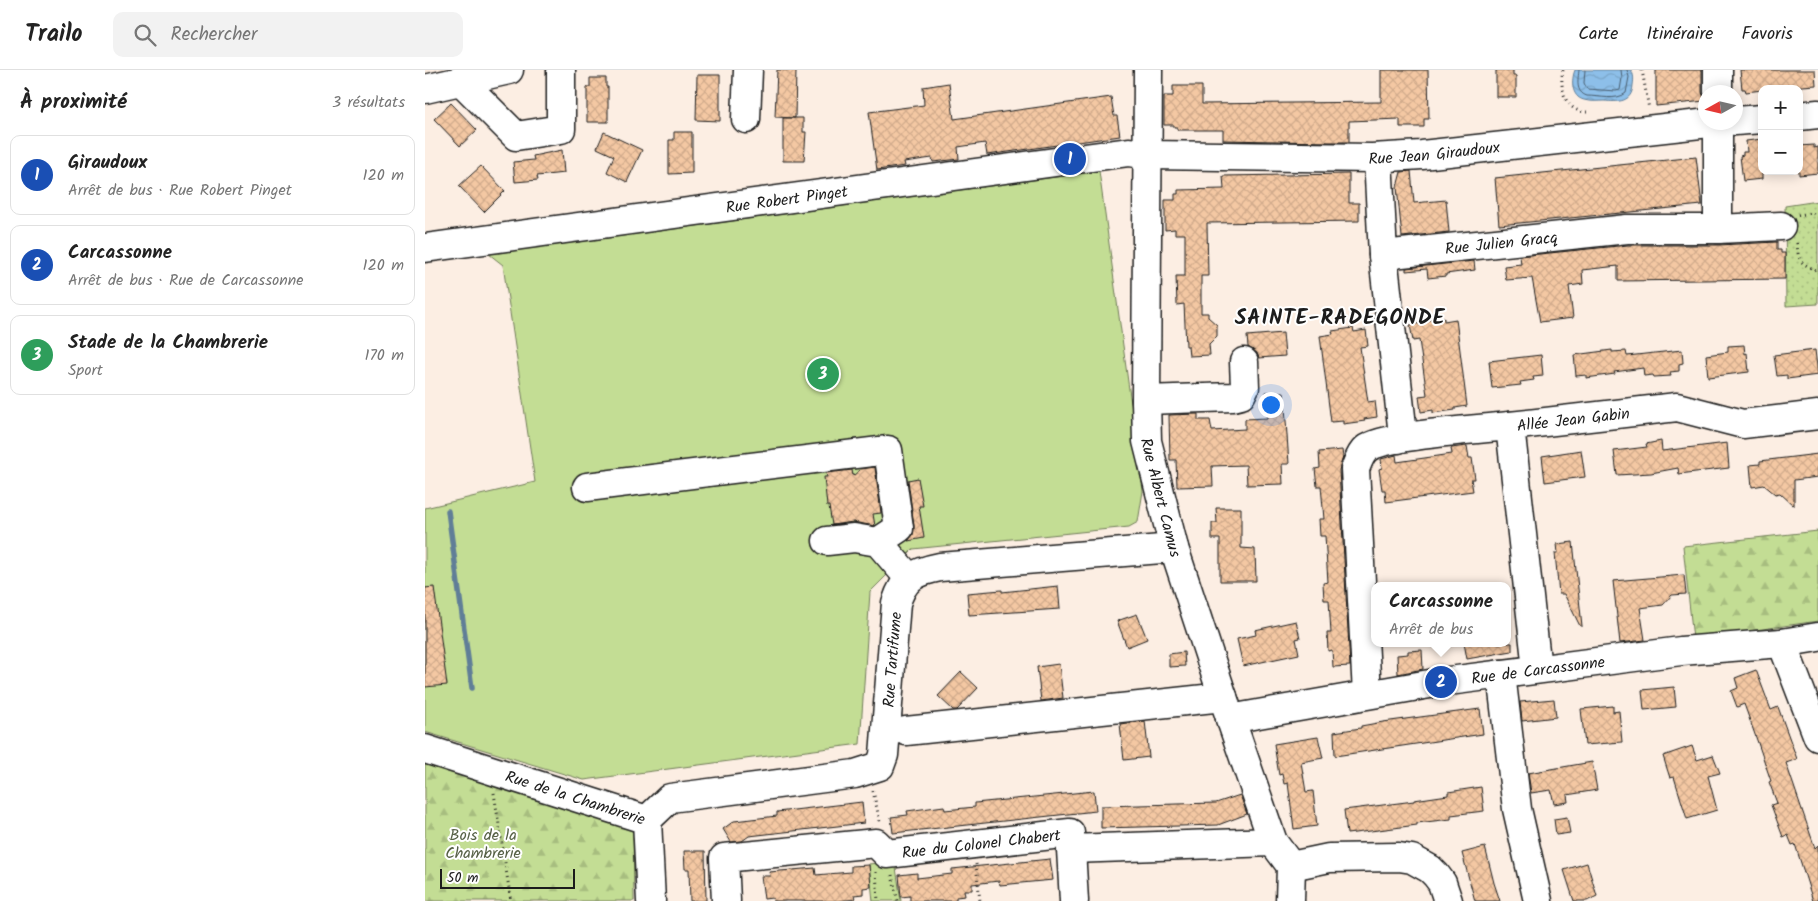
<!DOCTYPE html>
<html lang="fr">
<head>
<meta charset="utf-8">
<style>
  body { margin:0; font-family:Kalam,sans-serif; background:#f2f2f2; color:#222 }
  .controls { position:absolute; right:15px; top:15px; display:grid; overflow:hidden; border-radius:10px; box-shadow:0 2px 12px #0003 }
  .controls button { width:45px; height:45px; display:grid; place-items:center; padding:0; border:0; border-bottom:1px solid #e0e0e0; background:#fff; color:#222; font:25px sans-serif }
  .compass { position:absolute; left:1273px; top:15px; width:45px; height:45px; border-radius:50%; background:#fff; box-shadow:0 2px 12px #0003; rotate:262deg }
  .scale { position:absolute; left:15px; bottom:12px; width:135px; box-sizing:border-box; padding-left:5px; border:2px solid #1c1c1c; border-top:0; font-size:14px; line-height:18px; white-space:nowrap; color:#1c1c1c; -webkit-text-stroke:4px #fff; paint-order:stroke }
  .you { position:absolute; left:845px; top:334px; width:18px; height:18px; margin:-12px; border:4px solid #fff; border-radius:50%; background:#1a73e8; box-shadow:0 0 0 8px #1a73e833 }
  .badge { display:grid; place-items:center; width:32px; height:32px; border-radius:50%; background:#d93025; color:#fff; font-size:16px; font-weight:700 }
  .pin { position:absolute; translate:-50% -50%; border:2px solid #fff; box-shadow:0 1px 5px #0006 }
  .popup { position:absolute; left:946px; top:512px; width:140px; height:65px; box-sizing:border-box; display:grid; place-content:center; border-radius:10px; background:#fff; filter:drop-shadow(0 1px 4px #0005); font-size:16px; white-space:nowrap; color:#767676 }
  .popup b { font-size:19px; color:#222 }
  .popup::after { content:''; position:absolute; left:50%; top:100%; margin-left:-10px; border:10px solid transparent; border-top-color:#fff }
  .list { margin:0; padding:0; list-style:none }
  h2 { display:flex; justify-content:space-between; align-items:center; height:65px; margin:0; padding:0 20px; font-size:21px }
  h2 small { font-size:16px; font-weight:400; color:#767676 }
  .list li { display:grid; grid-template-columns:32px 1fr auto; gap:15px; align-items:center; box-sizing:border-box; height:80px; margin:0 10px 10px; padding:0 10px; border:1px solid #e0e0e0; border-radius:10px }
  .list b { display:block; font-size:19px; white-space:nowrap }
  .list p { margin:0; font-size:16px; white-space:nowrap; color:#767676 }
  .list em { font-size:16px; font-style:normal; color:#767676 }
  .icon { flex:none; width:28px; height:28px; fill:none; stroke:currentColor; stroke-width:2; stroke-linecap:round; stroke-linejoin:round }
  .map { position:relative; flex:none; width:1393px; height:831px; overflow:hidden }
  header { display:flex; align-items:center; gap:30px; box-sizing:border-box; height:70px; padding:0 25px; background:#fff; border-bottom:1px solid #e0e0e0 }
  header strong { font-size:24px }
  nav { display:flex; gap:28px; margin-inline-start:auto; font-size:18px }
  .search { width:350px; height:45px; background:#f2f2f2; display:flex; align-items:center; gap:12px; box-sizing:border-box; padding:0 18px; border-radius:10px; color:#767676; font-size:19px }
  main { display:flex }
  aside { flex:1; background:#fff }
  .map>svg:first-child { display:block }
  .grass { fill:url(#grass-dots); stroke:#707c58 }
  .forest { fill:url(#forest-firs); stroke:#707c58 }
  .garden { fill:#c3dd94; stroke:#707c58 }
  .water { fill:url(#water-waves); stroke:#607e97 }
  .lines { fill:none; stroke-linecap:round; stroke-linejoin:round }
  .shore { stroke:#495d6e; stroke-width:1 }
  .stream { stroke:#607e97; stroke-width:5.5 }
  .building { fill:url(#building-cross-hatch); stroke:#1c1c1c }
  .minor-casing { stroke:#1c1c1c; stroke-width:31 }
  .path { stroke:#1c1c1c; stroke-width:3; stroke-dasharray:1 4; stroke-linecap:butt }
  .minor { stroke:#fff; stroke-width:28 }
  .labels { text-anchor:middle; stroke-width:4; stroke-linejoin:round; paint-order:stroke }
  .street-label { font-size:16px; fill:#1c1c1c; stroke:#fff }
  .park-label { font-size:16px; fill:#566046; stroke:#fff }
  .district-label { font-size:21px; font-weight:bold; letter-spacing:1px; fill:#1c1c1c; stroke:#fff }
</style>
</head>
<body>
<header>
<strong>Trailo</strong>
<div class="search"><svg class="icon" aria-label="search" viewBox="0 0 24 24"><circle cx="10" cy="10" r="6"/><path d="M15 15l6 6"/></svg>Rechercher</div>
<nav><a>Carte</a><a>Itinéraire</a><a>Favoris</a></nav>
</header>
<main>
<aside>
<h2>À proximité<small>3 résultats</small></h2>
<ul class="list">
<li><span class="badge" style="background:#1a4fb4">1</span><div><b>Giraudoux</b><p>Arrêt de bus · Rue Robert Pinget</p></div><em>120 m</em></li>
<li><span class="badge" style="background:#1a4fb4">2</span><div><b>Carcassonne</b><p>Arrêt de bus · Rue de Carcassonne</p></div><em>120 m</em></li>
<li><span class="badge" style="background:#2e9e5b">3</span><div><b>Stade de la Chambrerie</b><p>Sport</p></div><em>170 m</em></li>
</ul>
</aside>
<div class="map">
<svg width="1393" height="831" viewBox="0 0 1393 831">
  <defs>
    <pattern id="grass-dots" width="8" height="8" patternUnits="userSpaceOnUse" patternTransform="scale(1.25)"><rect width="8" height="8" fill="#c3dd94"/><path d="M2 2h.1M6 6h.1" fill="none" stroke="#a7bd7f" stroke-width="1.8" stroke-linecap="round"/></pattern>
    <pattern id="forest-firs" width="22" height="20" patternUnits="userSpaceOnUse" patternTransform="scale(1.25)"><rect width="22" height="20" fill="#c3dd94"/><path d="M5 1l3.5 6h-7zM16 11l3.5 6h-7z" fill="#a7bd7f"/></pattern>
    <pattern id="water-waves" width="16" height="10" patternUnits="userSpaceOnUse" patternTransform="scale(1.25)"><rect width="16" height="10" fill="#8dbfe9"/><path d="M0 5q4-4 8 0t8 0" fill="none" stroke="#79a4c7"/></pattern>
    <pattern id="building-cross-hatch" width="8" height="8" patternUnits="userSpaceOnUse" patternTransform="scale(1.25)"><rect width="8" height="8" fill="#f4c8a3"/><path d="M0 0l8 8M0 8l8-8" fill="none" stroke="#d1ab8c"/></pattern>
  </defs>
  <rect width="100%" height="100%" fill="#fceee3"/>
  <filter id="ink" filterUnits="userSpaceOnUse"><feTurbulence type="fractalNoise" baseFrequency=".02" numOctaves="2"/><feDisplacementMap in="SourceGraphic" scale="10" xChannelSelector="R" yChannelSelector="G"/><feConvolveMatrix kernelMatrix="1 2 1 2 8 2 1 2 1" color-interpolation-filters="sRGB"/></filter>
  <g filter="url(#ink)">
    <path class="grass" d="M1393 131V234L1361 236 1360 136Z"/>
    <path class="forest" d="M1393 461V551L1268 569 1258 476Z
      M0 694 208 759 209 831H0Z"/>
    <path class="garden" d="M674 101 718 421 713 452 704 457 488 479 445 522 435 674 159 710 0 662V438L110 412 78 195 64 184Z
      M470 791 476 831H448L444 794Z"/>
    <path class="water" d="M1150 0H1206C1209 5 1209 9 1208 15 1207 33 1193 32 1179 31 1173 31 1165 32 1159 30 1146 27 1146 10 1150 0Z"/>
    <g class="lines">
      <path class="shore" d="M1154 0C1153 10 1150 22 1162 26 1174 26 1192 31 1201 23L1204 7 1202 0
        M1160 0 1159 13 1162 19 1191 21 1195 20 1197 8 1196 0"/>
      <path class="stream" d="M23 441 47 618"/>
    </g>
    <path class="building" d="M352 0H371L370 48 350 47Z
      M956 0H1003L1004 49H999V57H975V49L924 51V72H903L798 70V60H752V57H749V55H739V26H748V16H777V34L956 32Z
      M1071 0H1088V6H1091V27H1071Z
      M1231 0H1277V22L1280 31 1231 36Z
      M1315 0H1390L1391 15 1337 19V20L1321 22 1320 19H1317Z
      M272 5H295V51L271 50Z
      M165 8H181V17H183V52H162V17H165Z
      M524 13 529 49 686 27 689 46H692L695 66 562 85 560 73 533 77 534 89 508 92 507 88 479 92 480 96 452 100 444 42 499 35 498 17Z
      M26 33 52 60 35 76 9 49Z
      M358 48H378V62H381L379 91H358Z
      M179 62 217 80 202 112 182 102 189 86 172 78Z
      M249 62H267V103L244 104V70H249Z
      M1337 69V109L1318 111 1315 86 1318 85V82H1322L1321 71Z
      M1389 75V78L1393 77V103L1374 105V76Z
      M137 80 139 103 112 106 113 110 90 112 88 92 109 90 108 86Z
      M1271 87 1277 135 1074 155 1070 108Z
      M56 96 80 121 59 142 34 116Z
      M986 101 989 133 1021 130 1024 162 977 167 972 117 976 102Z
      M924 104V133H934V151L782 153 783 206H776V243H783V247L792 255V266L784 274 785 285 764 286 763 276H761L759 234 752 235 751 206H760V164H750V159L740 160V130H750V124H753V120L799 119 798 106Z
      M1352 172V180H1356V183H1360V209L1193 211V196L1157 200 1158 214 1144 216 1148 248 1115 252 1107 208 1081 210 1079 196 1096 194 1095 186 1203 175H1294Z
      M1049 191 1050 200 1021 204V206L1003 208 1002 199 981 201V198Z
      M1019 248V251L1031 249 1042 336 1030 338V340L1008 343V340L996 342 994 326 1002 325 994 270 988 271 985 255 998 253V251Z
      M928 258 929 262 941 260 943 276 935 277 943 332 950 331 952 347 939 349 940 351 918 354V351L906 352 895 266 908 264 907 261Z
      M858 263 860 286 834 288 832 283 823 277 822 266Z
      M1319 275 1320 284 1322 283 1324 302 1283 307 1281 285 1303 282V276Z
      M1187 280V282L1201 281 1202 286 1257 280 1258 293 1254 294V301L1245 302 1246 306 1229 307 1228 305 1219 306 1218 298 1189 302 1190 304 1161 308V305L1151 306 1149 285Z
      M1390 280 1393 305 1362 309V305L1352 306 1349 285Z
      M1116 285 1118 306 1108 307 1109 310 1095 312 1096 315 1067 318 1064 291Z
      M841 322H859L864 394H857L858 414 822 415 821 395 787 396 788 416 752 417 751 390H745L744 345 773 344V350H785L787 361 820 359V349L842 348Z
      M1236 371 1237 381 1302 373 1304 398 1254 404 1253 398 1226 403 1192 405 1189 381 1222 377 1221 374Z
      M1042 376 1044 388H1047L1050 409H1046L1048 421 961 432 960 420H957L954 399 957 398 956 389 971 385 972 392 1027 384 1026 378Z
      M917 380 918 387 914 400 925 596 908 597 907 580 903 581 902 563H906L904 530H899L898 513 903 512 900 466H895L894 449H899L896 416H892L890 399 895 398 894 382Z
      M1156 380 1160 407 1120 412 1117 386Z
      M1393 384V407L1369 410V436L1355 423 1350 424 1339 415 1327 417 1325 395 1335 394V391Z
      M450 397 456 443 448 444 450 456 428 452 407 455 404 436H402L399 407H402L401 403 427 400 428 406 436 399Z
      M493 408 498 436H494L499 468 483 471 488 465 489 456 483 410Z
      M791 438H816V478L830 479 831 511H795V469H787V453H792Z
      M1148 472 1157 556H1155L1139 524H1134L1130 483H1133L1132 474Z
      M1259 505 1261 524 1247 525 1238 535 1215 538 1220 570 1195 573 1188 511Z
      M633 516 635 539 544 545 542 523 577 520V522Z
      M9 517 22 615 0 617V518Z
      M712 544 722 569 702 577 692 551Z
      M871 551 875 568 871 569 874 584 818 596 812 569 831 565 830 560Z
      M1039 573H1087V581L1042 589Z
      M997 580 998 599 973 604 972 585 983 584V581Z
      M759 582 760 596 744 597V584Z
      M634 594 638 628 616 631 612 597Z
      M1331 600 1346 640 1353 637 1372 689 1361 693 1390 778 1393 775V831H1388L1370 774 1367 775 1363 765 1358 767 1346 735 1352 733 1344 712 1346 711 1333 673 1319 634 1312 637 1306 621 1313 618 1310 608Z
      M536 602 553 618 532 640H528L513 626Z
      M1249 617 1251 637 1219 640 1217 620Z
      M1129 629 1131 647 1097 651 1095 632Z
      M1188 636V642L1194 641 1197 672 1160 675 1156 639Z
      M1055 639 1058 664 910 686 909 662 936 658V656L958 652Z
      M720 651 724 687 699 690 695 654Z
      M893 667 898 688 876 692 881 722 888 721 892 756 869 759 863 713 859 714 857 704 854 705 849 674Z
      M1267 676 1272 690 1288 685 1295 703 1283 706 1292 740 1262 749 1249 707 1245 708 1238 686Z
      M1167 692 1172 720 1142 725 1143 732 1129 734 1126 720 1106 723 1103 703Z
      M1056 717 1059 741 1026 745V749L992 753V755L922 764 919 740 989 731V730L1023 725V722Z
      M669 721 671 741 468 763 466 747 483 745 482 741 519 736 520 740 550 737V733Z
      M815 725 822 744 793 755 676 758V736L791 733Z
      M437 732 439 753 324 766 317 771 306 772 298 759 309 751 352 746V742Z
      M1142 747 1145 763 1131 765 1129 749Z
      M1060 777 1069 813 1075 831H1050L1037 783Z
      M259 781H280L281 831H265L264 799H260Z
      M625 789 628 810 575 815 574 811 547 814V820H539L540 826 531 827V831H485V826L476 827 474 805 492 803V808L527 804V799Z
      M1162 793 1172 826 1162 831H1149L1139 800Z
      M444 795 446 817 438 818V824L429 825 430 829 413 831H348L347 828 339 829 336 806H345L344 802 390 798 391 805 426 802V796Z"/>
    <g class="lines">
      <g class="minor-casing">
        <g id="minor">
          <path id="s1" d="M723 0 721 330 722 371 749 478 798 627 848 772 866 796 865 831"/>
          <path d="M1293 0V22"/>
          <path d="M36 11 91 66 136 59V0"/>
          <path d="M0 19 84 0"/>
          <path d="M1374 46 1393 44"/>
          <path d="M321 49 323 0"/>
          <path d="M1310 51 1337 49"/>
          <path id="s2" d="M953 88 958 185 1202 159H1293V52"/>
          <path d="M1293 159 1356 156"/>
          <path id="s3" d="M0 178 704 82 723 85 947 88 997 85 1293 52"/>
          <path d="M958 185 977 356 976 364 973 369"/>
          <path d="M721 330 808 327 816 325 820 317 819 292"/>
          <path d="M162 417 463 380 474 458 453 472"/>
          <path d="M402 471 429 468 453 472 484 508"/>
          <path d="M1357 573 1393 667"/>
          <path id="s4" d="M1112 599 1085 356 1252 337 1318 354 1393 345"/>
          <path d="M1076 604 1092 739 1113 831"/>
          <path d="M942 624 930 399C933 392 935 384 941 379 958 365 1057 359 1085 356"/>
          <path id="s5" d="M805 649 1016 612 1256 581 1357 573 1393 567"/>
          <path d="M481 661 798 627"/>
          <path id="s6" d="M0 679 222 750 226 831"/>
          <path id="s7" d="M222 750 245 728 430 704 455 696 459 685 471 533C479 508 489 502 515 497L749 478"/>
          <path d="M646 779 649 831"/>
          <path d="M866 796 904 788 974 787 987 789 1005 799 1011 805 1017 813 1023 831"/>
          <path id="s8" d="M301 831 299 788 451 773 462 784 645 763 646 779 848 772"/>
        </g>
      </g>
      <path class="path" d="M1138 0C1134 18 1140 42 1162 42
        M1217 0 1224 39
        M1373 145 1387 143 1393 146
        M1372 173C1373 193 1376 193 1393 201
        M448 721 455 752
        M69 723 86 831
        M551 794 555 831
        M451 802 453 831
        M467 805 473 831"/>
      <use href="#minor" class="minor"/>
    </g>
  </g>
  <g class="labels">
    <g class="street-label">
      <text dy="6" stroke="none"><textPath href="#s3" startOffset="1016">Rue Jean Giraudoux</textPath></text>
      <text dy="6" stroke="none"><textPath href="#s3" startOffset="365">Rue Robert Pinget</textPath></text>
      <text dy="6" stroke="none"><textPath href="#s2" startOffset="216">Rue Julien Gracq</textPath></text>
      <text dy="6" stroke="none"><textPath href="#s4" startOffset="308">Allée Jean Gabin</textPath></text>
      <text dy="6" stroke="none"><textPath href="#s1" startOffset="429">Rue Albert Camus</textPath></text>
      <text dy="6" stroke="none"><textPath href="#s7" startOffset="352">Rue Tartifume</textPath></text>
      <text dy="6" stroke="none"><textPath href="#s5" startOffset="312">Rue de Carcassonne</textPath></text>
      <text dy="6" stroke="none"><textPath href="#s6" startOffset="158">Rue de la Chambrerie</textPath></text>
      <text dy="6" stroke="none"><textPath href="#s8" startOffset="306">Rue du Colonel Chabert</textPath></text>
    </g>
    <g class="park-label">
      <text x="58" y="770">Bois de la<tspan x="58" dy="18">Chambrerie</tspan></text>
    </g>
    <g class="district-label">
      <text x="915" y="254">SAINTE-RADEGONDE</text>
    </g>
  </g>
</svg>
<div class="controls">
<button>+</button>
<button>−</button>
</div>
<svg class="compass" viewBox="-18 -18 36 36"><path d="M0-13l5 13h-10z" fill="#e53935"/><path d="M0 13l5-13h-10z" fill="#767676"/></svg>
<div class="scale">50 m</div>
<div class="you"></div>
<div class="pin badge" style="left:645px;top:89px;background:#1a4fb4">1</div>
<div class="pin badge" style="left:1016px;top:612px;background:#1a4fb4">2</div>
<div class="popup"><b>Carcassonne</b>Arrêt de bus</div>
<div class="pin badge" style="left:398px;top:304px;background:#2e9e5b">3</div>
</div>
</main>
</body>
</html>
